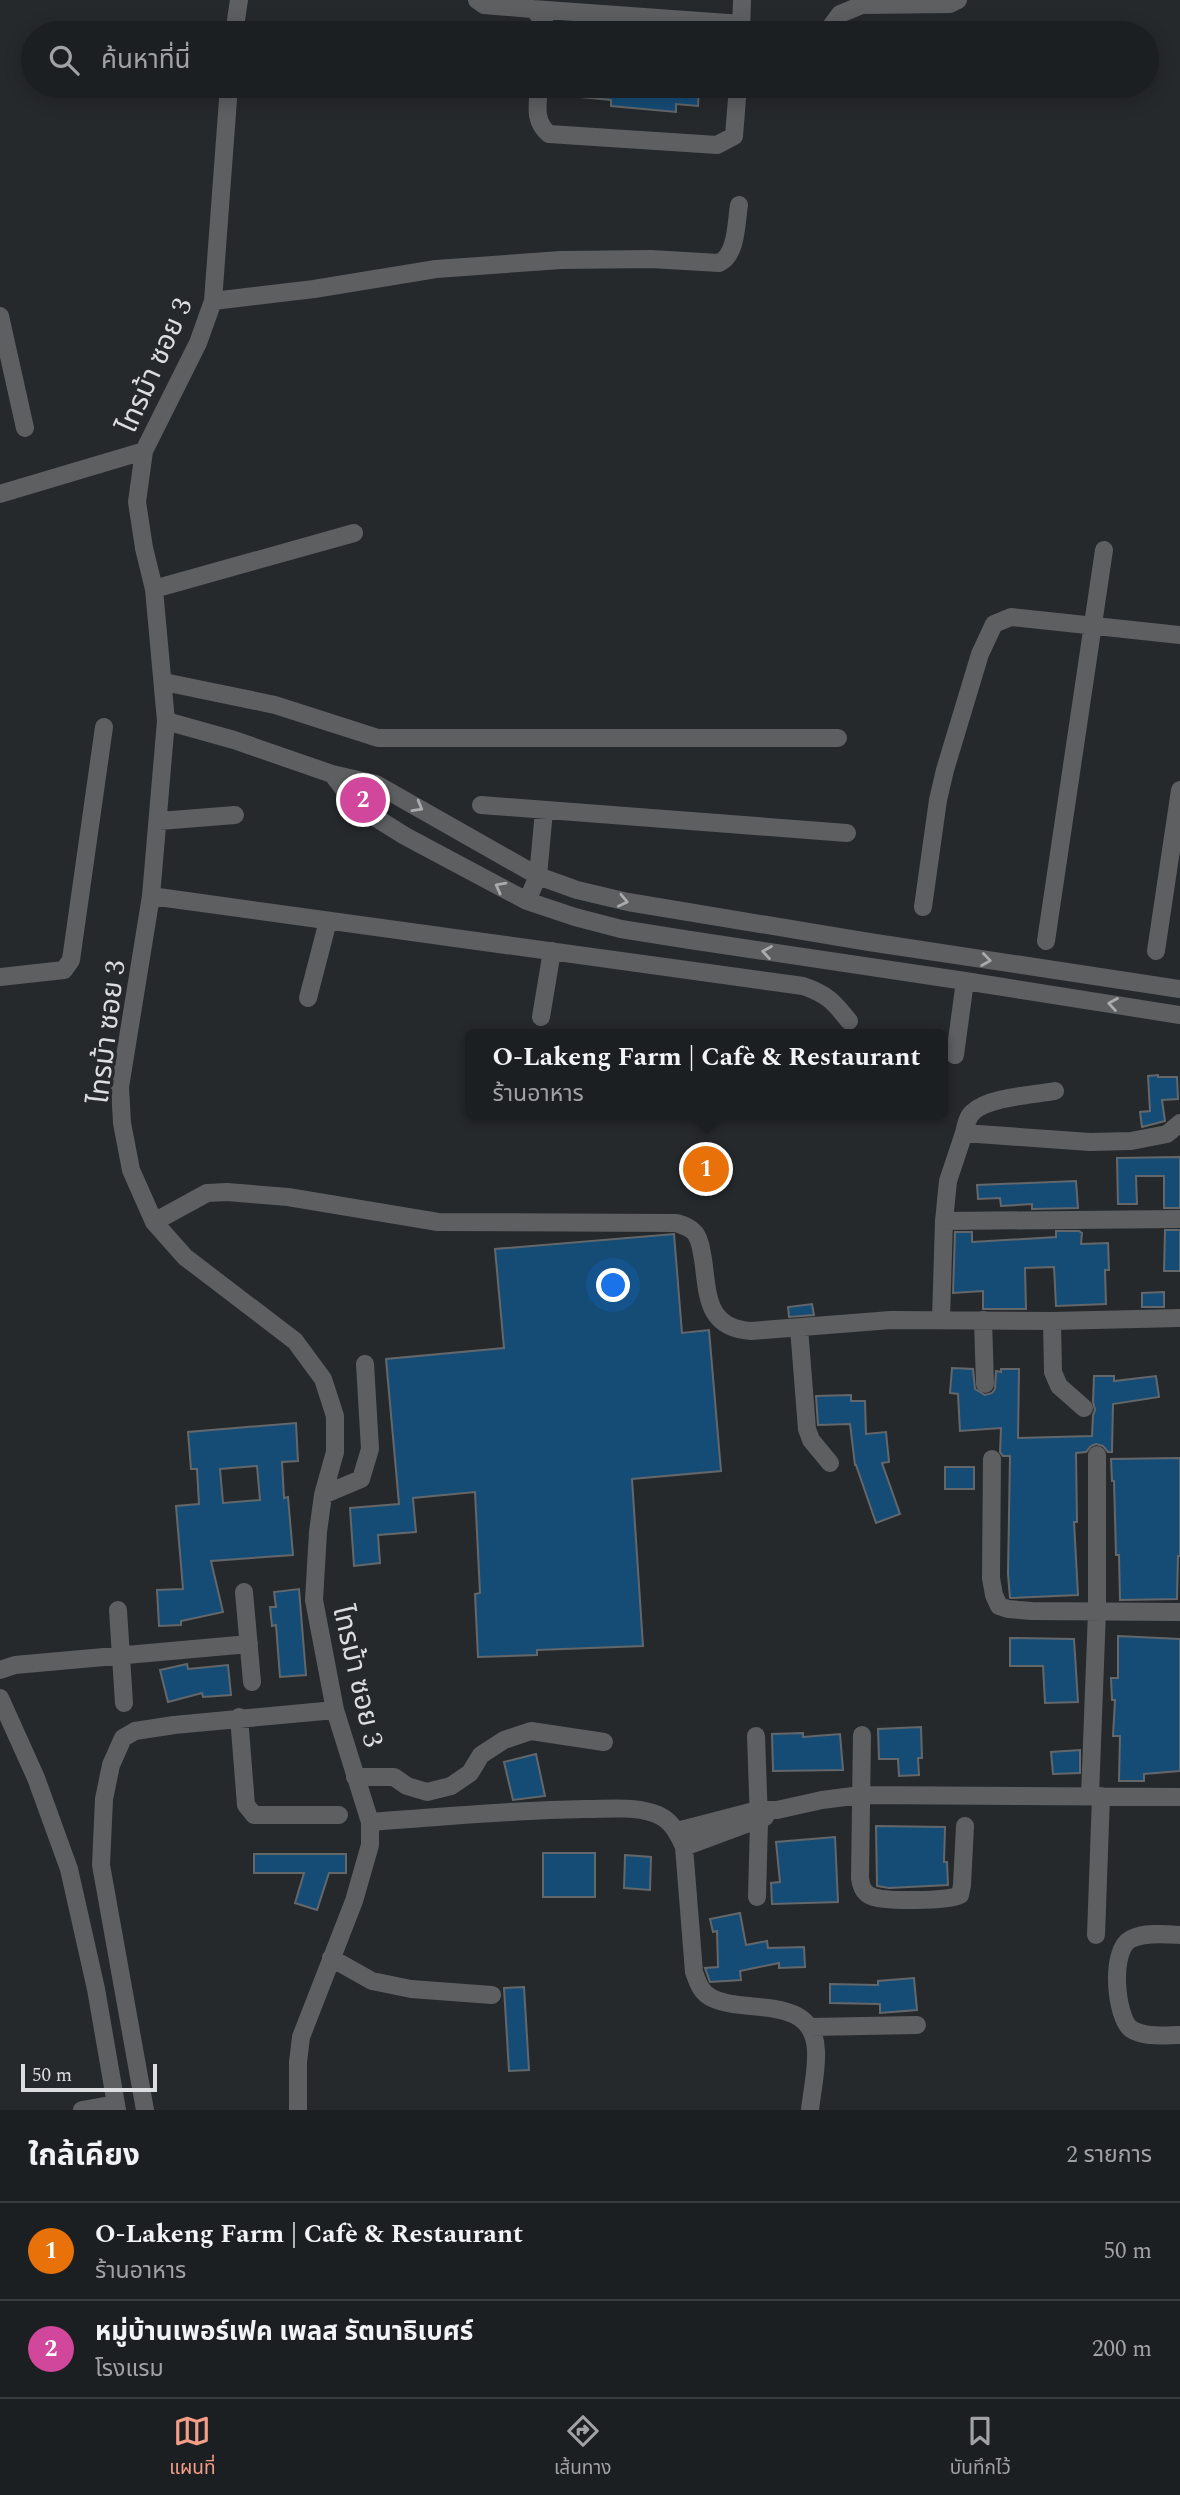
<!DOCTYPE html>
<html lang="th">
<head>
<meta charset="utf-8">
<style>
  body { margin:0; font-family:Spectral,"Noto Sans Thai",serif; background:#25272a; color:#f1f3f6 }
  .scale { position:absolute; left:21px; bottom:18px; width:136px; box-sizing:border-box; padding-left:7px; border:4px solid #dbdddf; border-top:0; font-size:19px; line-height:24px; white-space:nowrap; color:#dbdddf; -webkit-text-stroke:5px #26292c; paint-order:stroke }
  .you { position:absolute; left:614px; top:1286px; width:24px; height:24px; margin:-18px; border:5px solid #fff; border-radius:50%; background:#1a73e8; box-shadow:0 0 0 10px #1a73e833 }
  .badge { display:grid; place-items:center; width:46px; height:46px; border-radius:50%; background:#f49e87; color:#fff; font-size:23px; font-weight:700 }
  .pin { position:absolute; translate:-50% -50%; border:4px solid #fff; box-shadow:0 2px 7px #0006 }
  .popup { position:absolute; left:465px; top:1029px; width:483px; height:91px; box-sizing:border-box; display:grid; place-content:center; border-radius:10px; background:#1c1f21; filter:drop-shadow(0 2px 5px #0005); font-size:23px; white-space:nowrap; color:#a0a2a5 }
  .popup b { font-size:26px; color:#f1f3f6 }
  .popup::after { content:''; position:absolute; left:50%; top:100%; margin-left:-14px; border:14px solid transparent; border-top-color:#1c1f21 }
  .list { margin:0; padding:0; list-style:none }
  h2 { display:flex; justify-content:space-between; align-items:center; height:91px; margin:0; padding:0 28px; font-size:30px }
  h2 small { font-size:23px; font-weight:400; color:#a0a2a5 }
  .list li { display:grid; grid-template-columns:46px 1fr auto; gap:21px; align-items:center; box-sizing:border-box; height:98px; padding:0 28px; border-top:2px solid #3a3d3f }
  .list b { display:block; font-size:26px; white-space:nowrap }
  .list p { margin:0; font-size:23px; white-space:nowrap; color:#a0a2a5 }
  .list em { font-size:23px; font-style:normal; color:#a0a2a5 }
  .icon { flex:none; width:38px; height:38px; fill:none; stroke:currentColor; stroke-width:2; stroke-linecap:round; stroke-linejoin:round }
  .map { position:relative; flex:none; width:1180px; height:2110px; overflow:hidden }
  .search { position:absolute; background:#1c1f21; box-shadow:0 4px 18px #0003; left:21px; right:21px; top:21px; height:77px; display:flex; align-items:center; gap:18px; box-sizing:border-box; padding:0 24px; border-radius:38px; color:#a0a2a5; font-size:26px }
  .sheet { height:287px; background:#1c1f21 }
  nav { display:flex; justify-content:space-around; align-items:center; box-sizing:border-box; height:98px; border-top:2px solid #3a3d3f; background:#1c1f21; font-size:19px; color:#a0a2a5 }
  nav a { display:grid; justify-items:center; gap:4px }
  nav .on { color:#f49e87 }
  .map>svg:first-child { display:block }
  .building { fill:#154c76; stroke:#64676a; stroke-width:2; fill-rule:evenodd }
  .lines { fill:none; stroke-linecap:round; stroke-linejoin:round }
  .minor { stroke:#5d5f60; stroke-width:18 }
  .oneway { stroke:#a9abac }
  .labels { text-anchor:middle; stroke-width:7; stroke-linejoin:round; paint-order:stroke }
  .street-label { font-size:28px; fill:#dbdddf; stroke:#26292c }
</style>
</head>
<body>
<div class="map">
<svg width="1180" height="2110" viewBox="0 0 1180 2110">
  <rect width="100%" height="100%" fill="#26292c"/>
  <path class="building" d="M571 86H699L698 106 676 104V112L611 106V100L571 96Z
    M1158 1075V1077H1177L1178 1099 1162 1100 1165 1121 1142 1127 1140 1112 1150 1111 1148 1076Z
    M1180 1157V1208H1164V1176H1136L1137 1204H1118L1117 1158Z
    M1076 1181 1078 1208 1032 1209V1204L1001 1206 1000 1198 978 1199 977 1185Z
    M1165 1230H1180V1271H1164Z
    M1056 1231H1079L1082 1233 1081 1244 1108 1243 1109 1270H1105L1106 1304 1056 1306 1054 1267 1025 1268 1026 1309H983V1291L953 1293 955 1232H972V1242L1056 1237Z
    M674 1234 682 1333 709 1330 721 1471 632 1479 643 1646 537 1650V1655L478 1657 475 1594 480 1593 475 1492 413 1498 416 1532 378 1535 380 1563 354 1566 350 1508 399 1504 386 1359 504 1348 495 1249Z
    M1164 1292V1307H1142V1293Z
    M812 1304 814 1315 789 1317 788 1307Z
    M952 1368 973 1369 975 1389 985 1395 992 1393 995 1389 996 1371 1001 1372V1369H1019L1018 1438 1092 1436 1093 1415 1095 1410 1093 1402 1094 1376H1114V1381L1156 1376 1159 1397 1113 1404 1112 1452H1108L1103 1446 1096 1444 1091 1446 1086 1452 1076 1453 1077 1522H1074L1078 1595 1010 1598 1008 1574 1010 1456H1003L1000 1452 1001 1428 960 1431 958 1394 950 1393Z
    M851 1395V1401H865L866 1434 886 1432 889 1462 882 1463 900 1514 876 1523 856 1465H855L850 1424 818 1425 816 1396Z
    M296 1423 298 1461 282 1462 284 1498 288 1497 293 1555 211 1561 223 1612 181 1621V1625L159 1626 157 1590 183 1589 176 1506 199 1504 197 1469H191L188 1432ZM257 1466 260 1500 223 1503 220 1469Z
    M1180 1458V1556H1178L1177 1599 1120 1600 1119 1555H1116L1114 1481H1112L1111 1459Z
    M945 1467H974V1489H945Z
    M299 1589 306 1675 280 1677 276 1625 272 1626 270 1607H276L274 1592Z
    M1118 1636 1180 1639V1771L1144 1774V1781H1119L1120 1736H1113L1115 1700H1112L1111 1678H1118Z
    M1010 1638 1074 1639 1078 1702 1045 1703 1043 1666H1010Z
    M187 1664 188 1669 228 1665 231 1695 203 1697 202 1693 168 1702 160 1670Z
    M921 1727 922 1758H918L919 1775 899 1776 898 1759H879L878 1729Z
    M803 1733V1737L840 1734 843 1770 773 1771 772 1734Z
    M1080 1750V1773L1053 1774 1051 1752Z
    M536 1754 545 1796 513 1800 504 1762Z
    M876 1826 945 1827 944 1862H947L948 1885 889 1888 877 1886Z
    M835 1837 838 1902 772 1904 771 1883 780 1882 776 1842Z
    M543 1853H595V1897H543Z
    M254 1854H346V1873H329L317 1910 295 1903 304 1873H254Z
    M625 1855 651 1857 650 1890 624 1888Z
    M740 1913 746 1945 767 1941 768 1948 804 1947 805 1967 779 1968V1963L740 1971 741 1980 710 1982 705 1968 718 1967 717 1931 713 1932 710 1919Z
    M914 1978 917 2010 880 2013V2004L830 2003V1984L878 1985V1981Z
    M524 1987 529 2070 509 2071 504 1988Z"/>
  <g class="lines">
    <path class="minor" d="M477 0 484 5 533 9 544 21 543 33
      M533 9 742 24
      M234 33 239 0
      M741 33 742 0
      M826 33 840 14 862 5 950 4 958 0
      M229 86 213 301 198 343 144 451 137 502 144 548 154 589 166 721 151 896 120 1087 122 1123 131 1170 154 1222 185 1257 295 1341 323 1379 335 1416V1452L323 1495 318 1532 314 1600 335 1710 370 1822V1845L354 1901 301 2037 298 2062V2110
      M539 86C538 104 533 121 549 134L717 145 734 136 738 86
      M809 89V86
      M213 301 314 289 436 269 561 260 651 259 719 263C737 255 736 223 739 205
      M0 316 25 428
      M0 494 144 451
      M154 589 354 533
      M164 682 275 705 378 738H838
      M166 721 234 740 332 774 376 784 538 876 577 890 628 902 869 942 1180 989
      M332 774 357 806 405 836 527 901 575 917 621 929 690 940 965 981 1180 1015
      M481 805 847 833
      M159 821 235 815
      M151 896 803 986C827 994 834 1002 849 1021
      M527 901 538 876 544 811
      M923 907 938 800 945 770 980 654 994 624 1011 617 1180 635
      M1046 941 1104 550
      M1156 951 1180 790
      M0 977 64 970 71 960 104 727
      M308 998 328 921
      M541 1017 552 951
      M955 1055 965 981
      M964 1133C966 1125 967 1117 973 1112 989 1097 1033 1095 1055 1091
      M944 1221 1180 1219
      M154 1222 207 1193 227 1192 288 1197 438 1222 676 1223C683 1225 690 1227 695 1233 701 1241 701 1250 703 1259 708 1295 706 1328 751 1331L891 1320 1052 1321 1180 1318
      M941 1319 944 1221 948 1181 964 1133 1090 1142 1131 1141 1167 1134 1180 1123
      M983 1320 985 1384
      M1052 1321 1053 1372 1059 1386 1084 1408
      M799 1328 807 1429 811 1440 830 1463
      M992 1459 991 1578 994 1595 999 1606 1008 1609 1032 1611 1180 1612
      M323 1495 361 1479 370 1449 365 1364
      M244 1592 252 1682
      M118 1610 124 1703
      M0 1670 15 1665 249 1644
      M0 1698 36 1778 69 1869 96 1989 117 2110
      M239 1717 246 1805 254 1815H339
      M862 1735 860 1878C861 1886 863 1893 871 1896 883 1902 948 1901 960 1895L962 1885 965 1826
      M756 1736 759 1821 757 1897
      M355 1777H394L407 1786 427 1792 451 1786 470 1773 481 1755 504 1740 531 1731 604 1742
      M1090 1796 1097 1611V1455
      M370 1822C441 1817 512 1810 584 1809 606 1809 631 1806 653 1813 670 1818 677 1831 684 1847L694 1972C698 1983 701 1993 712 1998 746 2015 814 1993 816 2051 817 2070 812 2091 810 2110
      M677 1831 758 1810H777L822 1800 861 1795 1180 1797
      M684 1847 765 1817
      M1096 1935 1101 1796
      M1180 1935C1166 1934 1144 1932 1131 1939 1109 1950 1116 2018 1131 2029 1144 2038 1166 2035 1180 2035
      M331 1958 372 1981 411 1989 492 1995
      M810 2027 917 2025
      M82 2110 116 2104
      M145 2110 101 1865 104 1799 111 1765 123 1738 135 1731 174 1725 335 1710"/>
  </g>
  <defs><path id="oneway-chevron" d="M-2-3.5L2.5 0L-2 3.5" fill="none" stroke-width="1.6" stroke-linecap="round" stroke-linejoin="round" transform="scale(1.75)"/></defs>
  <g class="oneway">
    <use href="#oneway-chevron" transform="translate(418 807) rotate(30)"/>
    <use href="#oneway-chevron" transform="translate(500 887) rotate(-152)"/>
    <use href="#oneway-chevron" transform="translate(623 901) rotate(12)"/>
    <use href="#oneway-chevron" transform="translate(767 952) rotate(-171)"/>
    <use href="#oneway-chevron" transform="translate(986 960) rotate(8)"/>
    <use href="#oneway-chevron" transform="translate(1113 1004) rotate(-171)"/>
  </g>
  <g class="labels">
    <g class="street-label">
      <text transform="translate(154 365) rotate(-66)" y="10">ไทรม้า ซอย 3</text>
      <text transform="translate(106 1032) rotate(-83)" y="10">ไทรม้า ซอย 3</text>
      <text transform="translate(359 1676) rotate(77)" y="10">ไทรม้า ซอย 3</text>
    </g>
  </g>
</svg>
<div class="scale">50 m</div>
<div class="you"></div>
<div class="pin badge" style="left:706px;top:1169px;background:#e8710a">1</div>
<div class="popup"><b>O-Lakeng Farm | Cafè &amp; Restaurant</b>ร้านอาหาร</div>
<div class="pin badge" style="left:363px;top:800px;background:#d1479c">2</div>
<div class="search"><svg class="icon" aria-label="search" viewBox="0 0 24 24"><circle cx="10" cy="10" r="6"/><path d="M15 15l6 6"/></svg>ค้นหาที่นี่</div>
</div>
<section class="sheet">
<h2>ใกล้เคียง<small>2 รายการ</small></h2>
<ul class="list">
<li><span class="badge" style="background:#e8710a">1</span><div><b>O-Lakeng Farm | Cafè &amp; Restaurant</b><p>ร้านอาหาร</p></div><em>50 m</em></li>
<li><span class="badge" style="background:#d1479c">2</span><div><b>หมู่บ้านเพอร์เฟค เพลส รัตนาธิเบศร์</b><p>โรงแรม</p></div><em>200 m</em></li>
</ul>
</section>
<nav>
<a class="on"><svg class="icon" aria-label="map" viewBox="0 0 24 24"><path d="M3 6l6-2 6 2 6-2v14l-6 2-6-2-6 2zM9 4v14M15 6v14"/></svg>แผนที่</a>
<a><svg class="icon" aria-label="directions" viewBox="0 0 24 24"><path d="M12 3l9 9-9 9-9-9zM9 14v-3h6M13 9l2 2-2 2"/></svg>เส้นทาง</a>
<a><svg class="icon" aria-label="saved" viewBox="0 0 24 24"><path d="M7 4h10v16l-5-4-5 4z"/></svg>บันทึกไว้</a>
</nav>
</body>
</html>
